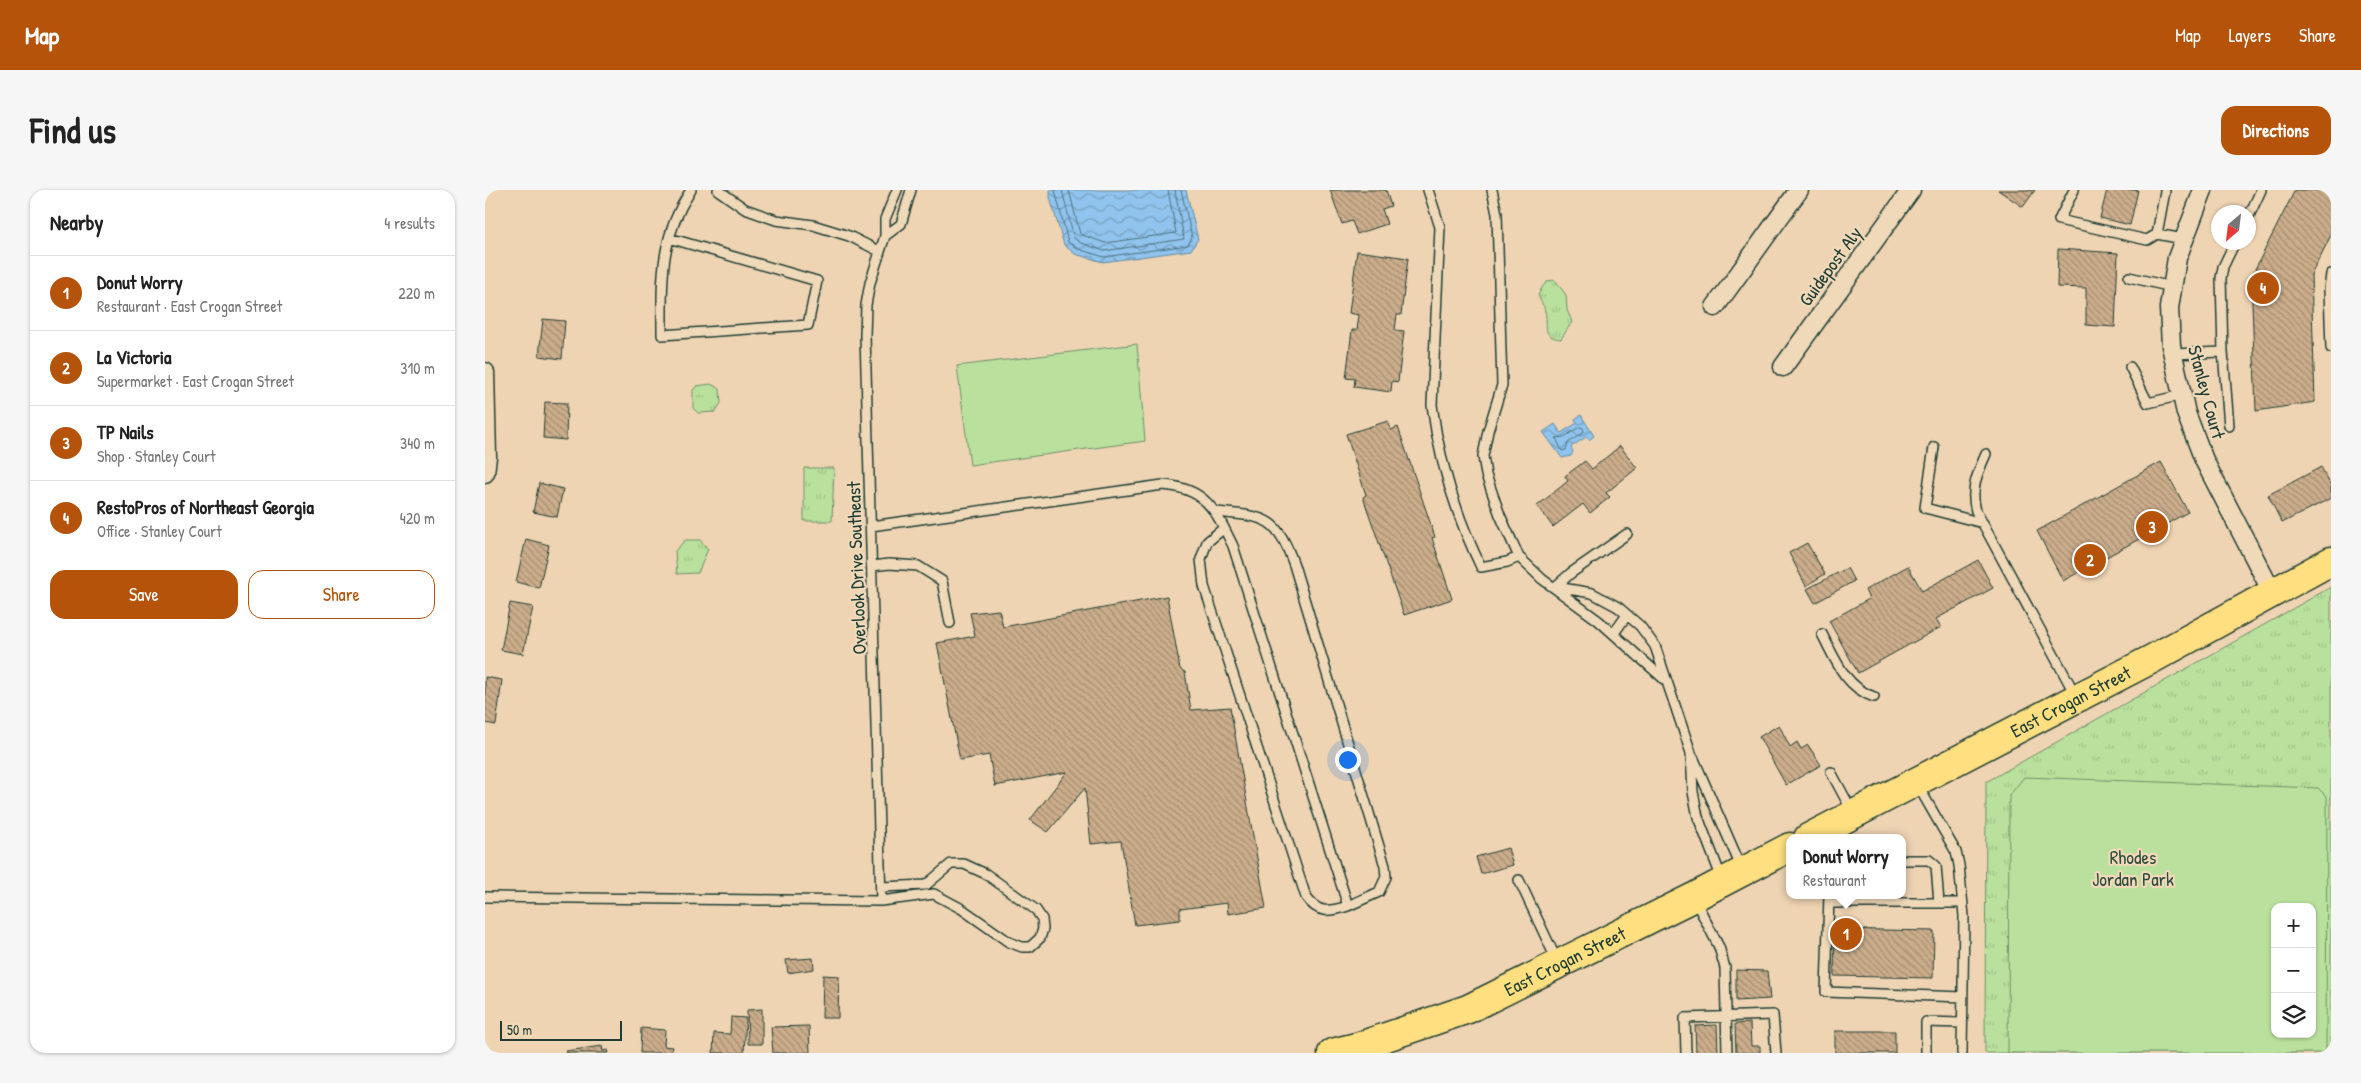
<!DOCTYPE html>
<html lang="en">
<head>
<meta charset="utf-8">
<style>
  body { margin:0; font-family:"Patrick Hand",sans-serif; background:#f6f6f6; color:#222 }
  .controls { position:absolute; right:15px; bottom:15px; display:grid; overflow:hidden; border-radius:10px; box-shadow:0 1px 4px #0004 }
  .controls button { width:45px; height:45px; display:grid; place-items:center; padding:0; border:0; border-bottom:1px solid #e0e0e0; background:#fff; color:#222; font:25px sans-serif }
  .compass { position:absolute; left:1726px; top:15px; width:45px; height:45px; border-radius:50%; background:#fff; box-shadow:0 1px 4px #0004; rotate:208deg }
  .scale { position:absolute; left:15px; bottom:12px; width:122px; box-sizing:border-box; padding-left:5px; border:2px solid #1f3d34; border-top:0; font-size:14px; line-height:18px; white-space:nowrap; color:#1f3d34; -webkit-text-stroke:4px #f0d9b9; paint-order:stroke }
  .you { position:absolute; left:862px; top:569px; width:18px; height:18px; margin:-12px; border:4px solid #fff; border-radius:50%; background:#1a73e8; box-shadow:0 0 0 8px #1a73e833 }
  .badge { display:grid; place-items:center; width:32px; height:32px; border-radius:50%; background:#b45309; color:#fff; font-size:16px; font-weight:700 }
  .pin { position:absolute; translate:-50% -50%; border:2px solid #fff; box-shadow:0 1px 5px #0006 }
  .popup { position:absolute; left:1301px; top:644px; width:120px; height:65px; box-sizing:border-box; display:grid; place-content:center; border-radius:10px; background:#fff; filter:drop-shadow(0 1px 4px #0005); font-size:16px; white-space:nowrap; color:#767676 }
  .popup b { font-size:19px; color:#222 }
  .popup::after { content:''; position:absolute; left:50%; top:100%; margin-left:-10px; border:10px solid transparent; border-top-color:#fff }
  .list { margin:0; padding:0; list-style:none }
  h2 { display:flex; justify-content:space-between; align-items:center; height:65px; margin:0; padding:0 20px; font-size:21px }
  h2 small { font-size:16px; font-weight:400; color:#767676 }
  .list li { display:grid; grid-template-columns:32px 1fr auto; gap:15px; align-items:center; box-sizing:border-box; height:75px; padding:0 20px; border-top:1px solid #e0e0e0 }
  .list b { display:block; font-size:19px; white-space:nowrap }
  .list p { margin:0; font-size:16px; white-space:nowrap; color:#767676 }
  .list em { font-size:16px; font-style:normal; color:#767676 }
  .actions { display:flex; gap:10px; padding:15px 20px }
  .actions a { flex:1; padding:11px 0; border:1px solid #b45309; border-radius:15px; text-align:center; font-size:18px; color:#b45309 }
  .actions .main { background:#b45309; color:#fff }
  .icon { flex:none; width:28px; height:28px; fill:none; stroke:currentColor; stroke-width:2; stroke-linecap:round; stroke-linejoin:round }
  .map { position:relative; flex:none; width:1846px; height:863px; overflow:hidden; border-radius:15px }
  header { display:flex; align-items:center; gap:30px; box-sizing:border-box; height:70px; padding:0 25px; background:#b45309; color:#fff }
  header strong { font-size:24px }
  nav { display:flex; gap:28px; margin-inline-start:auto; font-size:18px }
  .intro { display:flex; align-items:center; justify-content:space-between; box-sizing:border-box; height:120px; padding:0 30px }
  h1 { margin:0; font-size:35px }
  .button { padding:12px 22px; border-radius:15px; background:#b45309; color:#fff; font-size:18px; font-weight:700 }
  main { display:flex; gap:30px; padding:0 30px }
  aside { flex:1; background:#fff; border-radius:15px; box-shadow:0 1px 4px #0004 }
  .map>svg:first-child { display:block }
  .grass { fill:url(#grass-tufts); stroke:#6c8f68; fill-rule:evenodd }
  .pitch { fill:#b9e19d; stroke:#6c8f68; fill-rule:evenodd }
  .water { fill:url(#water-waves); stroke:#638da3 }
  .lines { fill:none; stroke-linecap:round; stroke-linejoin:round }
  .shore { stroke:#4c737e; stroke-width:1 }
  .building { fill:url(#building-back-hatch); stroke:#1f3d34 }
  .service-casing { stroke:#1f3d34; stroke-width:12 }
  .minor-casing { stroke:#1f3d34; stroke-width:21 }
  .primary-casing { stroke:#1f3d34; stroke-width:31 }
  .service { stroke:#f0d9b9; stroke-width:9 }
  .minor { stroke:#f0d9b9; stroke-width:18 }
  .primary { stroke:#ffdf80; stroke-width:28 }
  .labels { text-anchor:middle; stroke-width:4.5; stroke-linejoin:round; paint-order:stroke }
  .street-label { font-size:19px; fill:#1f3d34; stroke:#f0d9b9 }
  .park-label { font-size:19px; fill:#2e4d3e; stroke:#f0d9b9 }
</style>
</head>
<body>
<header>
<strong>Map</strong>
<nav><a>Map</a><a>Layers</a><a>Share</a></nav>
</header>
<div class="intro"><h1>Find us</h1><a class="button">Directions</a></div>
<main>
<aside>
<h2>Nearby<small>4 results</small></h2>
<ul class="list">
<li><span class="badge">1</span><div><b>Donut Worry</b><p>Restaurant · East Crogan Street</p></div><em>220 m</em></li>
<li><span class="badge">2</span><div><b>La Victoria</b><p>Supermarket · East Crogan Street</p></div><em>310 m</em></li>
<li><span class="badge">3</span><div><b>TP Nails</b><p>Shop · Stanley Court</p></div><em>340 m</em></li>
<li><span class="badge">4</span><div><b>RestoPros of Northeast Georgia</b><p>Office · Stanley Court</p></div><em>420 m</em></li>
</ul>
<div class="actions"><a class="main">Save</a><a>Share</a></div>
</aside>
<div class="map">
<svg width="1846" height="863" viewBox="0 0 1846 863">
  <defs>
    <pattern id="grass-tufts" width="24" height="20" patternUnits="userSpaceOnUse" patternTransform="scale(1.25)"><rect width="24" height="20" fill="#b9e19d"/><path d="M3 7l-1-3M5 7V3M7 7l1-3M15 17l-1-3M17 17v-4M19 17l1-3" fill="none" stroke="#9fc288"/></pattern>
    <pattern id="water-waves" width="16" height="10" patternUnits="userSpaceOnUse" patternTransform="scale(1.25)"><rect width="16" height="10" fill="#90c3ed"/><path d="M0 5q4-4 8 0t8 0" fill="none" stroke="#75a0c1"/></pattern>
    <pattern id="building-back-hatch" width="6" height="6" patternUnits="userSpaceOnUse" patternTransform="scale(1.25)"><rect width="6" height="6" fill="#cbad8b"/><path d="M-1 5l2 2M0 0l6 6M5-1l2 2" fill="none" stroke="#a48e72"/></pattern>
  </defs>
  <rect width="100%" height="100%" fill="#efd4b3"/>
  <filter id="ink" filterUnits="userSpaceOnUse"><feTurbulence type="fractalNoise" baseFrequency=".02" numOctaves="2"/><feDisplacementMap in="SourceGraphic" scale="10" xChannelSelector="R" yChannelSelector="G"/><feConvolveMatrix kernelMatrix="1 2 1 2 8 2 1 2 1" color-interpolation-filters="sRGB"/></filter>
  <g filter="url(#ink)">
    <path class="grass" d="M1070 90 1081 105 1082 120 1087 132 1076 149C1055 147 1064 135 1060 121 1059 115 1055 111 1053 105L1058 96 1063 91Z
      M226 194 235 199 236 213 230 222 213 223 208 218V200L212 196Z
      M319 278H349L347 331H319Z
      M200 350H215L223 359 213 383 192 384 190 361Z
      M1846 397V863H1500L1501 592ZM1790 717H1827V844H1790Z"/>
    <path class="pitch" d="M652 154 660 251 485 275 472 176Z
      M1539 587 1833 598 1842 607 1841 863H1523L1524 606ZM1790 717H1827V844H1790Z"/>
    <path class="water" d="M565 0H701L713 49 706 60 618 72 590 64 579 55 565 8Z
      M1096 225 1109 246 1104 250 1101 247 1086 257 1088 262 1086 266 1077 268 1058 242 1070 234 1076 243 1092 233 1090 229Z"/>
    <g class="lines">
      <path class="shore" d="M570 0 583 52 593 59 619 67 703 55 707 47 696 0
        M577 0 589 48 596 53 619 61 699 49 690 0
        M584 0 595 44 620 53 691 43 683 0
        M1095 237 1098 238 1099 242 1083 253 1081 260 1077 261 1071 248 1079 247Z"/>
    </g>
    <path class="building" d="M845 0H901L906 16 897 19 902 34 872 44 867 31 857 34Z
      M1513 0H1550L1538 17Z
      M1622 0H1653L1645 35 1615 28Z
      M1810 0H1846V45L1826 85 1830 212 1771 221 1766 87Z
      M1573 59 1633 63 1630 137 1601 135V98L1572 97Z
      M872 61 923 68 916 125H912L910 140 919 141 913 192 907 191 906 202 869 197 870 189 861 188 867 140H872L874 125 864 123Z
      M58 129 80 131 77 169 54 166Z
      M60 212 82 213 81 250 58 248Z
      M903 231 906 240 913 237 950 347 947 348 967 409 919 425 878 307 881 305 861 244Z
      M1135 256 1152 278 1121 303 1125 307 1105 323 1098 314 1068 337 1052 316 1083 291 1080 286 1100 271 1107 279Z
      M1676 272 1703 322 1578 391 1552 341Z
      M1836 277 1846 296V308L1797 333 1783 305Z
      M54 293 78 299 72 327 48 322Z
      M41 349 64 355 54 398 31 392Z
      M1322 353 1340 384 1321 396 1304 363Z
      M1493 370 1508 398 1451 429 1456 437 1373 483 1344 431 1384 409 1380 400 1423 376 1437 401Z
      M1362 378 1369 391 1330 413 1322 399Z
      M682 406 695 479 700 482 706 520 745 517 781 718 743 724 742 713 695 719V730L650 735 636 651 606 654 600 598 563 642 545 630 582 582 510 596 504 565 475 570 452 453 490 446 485 423 514 420 518 437Z
      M25 413 48 417 38 464 16 460Z
      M0 487 17 490 11 535 0 533Z
      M1294 535 1305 557 1312 552 1316 559 1323 555 1336 575 1301 595 1274 547Z
      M1023 658 1028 675 996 684 991 667Z
      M1350 739 1449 741 1448 788 1349 786Z
      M328 768 329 779 303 783 301 770Z
      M1251 780 1282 781 1285 809 1251 811Z
      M338 785 354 786 353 828H337Z
      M277 819V854H263L262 820Z
      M246 827 261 828 259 863H228L229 843 245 844Z
      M1265 833 1266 856H1275V863H1251L1250 834Z
      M1232 835 1233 863H1211L1210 836Z
      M324 836 325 863H288L286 837Z
      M156 838 180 840 179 856 187 857 186 863H155Z
      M1350 841H1410V863H1350Z
      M117 856 118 861 123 860 124 863H81V861Z"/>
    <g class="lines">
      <g class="service-casing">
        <path id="service" d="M233 0 260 19 291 30 328 35 364 46 394 61
          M943 0 955 37 947 215C954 271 972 327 996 377L1022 372 1034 367
          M1007 0 1012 24 1017 195 1003 241 998 266 1001 285 1015 325 1034 367 1057 389 1114 431 1180 490
          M1589 0 1574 30 1662 50 1672 44 1698 49
          M1764 26 1776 0
          M1672 44 1680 1
          M400 46 416 34 426 0
          M184 48 332 91 323 135 177 145C177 90 174 49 206 0
          M1846 84 1844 100 1846 158
          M1644 87 1687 97
          M1688 164 1738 162
          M1645 177 1663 213 1697 205
          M1744 236 1738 162 1736 88 1738 77 1750 52
          M1449 257 1440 318 1498 333
          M1501 264C1492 284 1485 300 1491 321L1591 506
          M386 336 678 295C721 298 731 321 748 356L863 716 894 702 901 687 900 676 809 375C791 325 781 327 731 322
          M739 338 722 352 716 369 719 396 821 707C833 724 844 722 863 716
          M387 376 404 374 433 376 457 391 465 433
          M1070 397 1086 383 1142 344
          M1071 397 1107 403 1133 417 1155 436 1170 456 1206 563 1208 602 1213 627 1237 689
          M1129 443 1142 425
          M1337 444C1350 469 1360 497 1389 507
          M1208 567 1257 679
          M1346 582 1367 621
          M1432 594 1471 662 1474 675 1479 726 1477 863
          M1417 670H1444L1451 676 1454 713
          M1034 690 1072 771
          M1344 705 1341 802 1478 807
          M0 707 396 711 449 704 477 719 524 752 537 757H545L555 748 558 739 557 729 551 720 501 684 479 674H466L441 695 396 697
          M1210 710 1234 757 1240 778 1242 863
          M396 711 380 145 381 115 385 93 400 46V29L412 0
          M1344 713H1478
          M1201 863 1200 828 1288 825 1291 863
          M1441 863V832L1477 833"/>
      </g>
      <g class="minor-casing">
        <path id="minor" d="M1718 0 1692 68 1684 118 1686 156 1701 223 1719 270 1788 404
          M1230 117 1314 0
          M1298 177 1426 0
          M0 182 2 267 0 283"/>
      </g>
      <g class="primary-casing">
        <g id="primary">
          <path id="s1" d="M1323 648 1667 469 1846 371"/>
          <path id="s2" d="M847 863 875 856 983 819 1209 707 1305 657"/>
        </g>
      </g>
      <use href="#service" class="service"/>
      <use href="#minor" class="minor"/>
      <use href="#primary" class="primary"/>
    </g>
  </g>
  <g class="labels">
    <g class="street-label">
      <text transform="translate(1345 76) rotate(-54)" y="7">Guidepost Aly</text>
      <text transform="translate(1722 202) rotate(75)" y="7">Stanley Court</text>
      <text transform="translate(371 378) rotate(-92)" y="7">Overlook Drive Southeast</text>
      <text dy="7" stroke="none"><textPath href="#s1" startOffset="296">East Crogan Street</textPath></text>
      <text dy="7" stroke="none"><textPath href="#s2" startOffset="251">East Crogan Street</textPath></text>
    </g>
    <g class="park-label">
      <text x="1648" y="674">Rhodes<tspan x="1648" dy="22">Jordan Park</tspan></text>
    </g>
  </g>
</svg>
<div class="controls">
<button>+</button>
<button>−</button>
<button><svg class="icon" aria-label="layers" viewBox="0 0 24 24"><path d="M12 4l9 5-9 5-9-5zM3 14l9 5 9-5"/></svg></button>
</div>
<svg class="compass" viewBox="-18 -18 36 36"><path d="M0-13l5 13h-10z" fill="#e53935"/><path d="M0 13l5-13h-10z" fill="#767676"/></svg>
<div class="scale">50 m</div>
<div class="you"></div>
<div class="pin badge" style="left:1361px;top:744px">1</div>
<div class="popup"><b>Donut Worry</b>Restaurant</div>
<div class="pin badge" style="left:1605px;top:370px">2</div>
<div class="pin badge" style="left:1667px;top:337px">3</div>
<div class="pin badge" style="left:1778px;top:98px">4</div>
</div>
</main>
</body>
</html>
